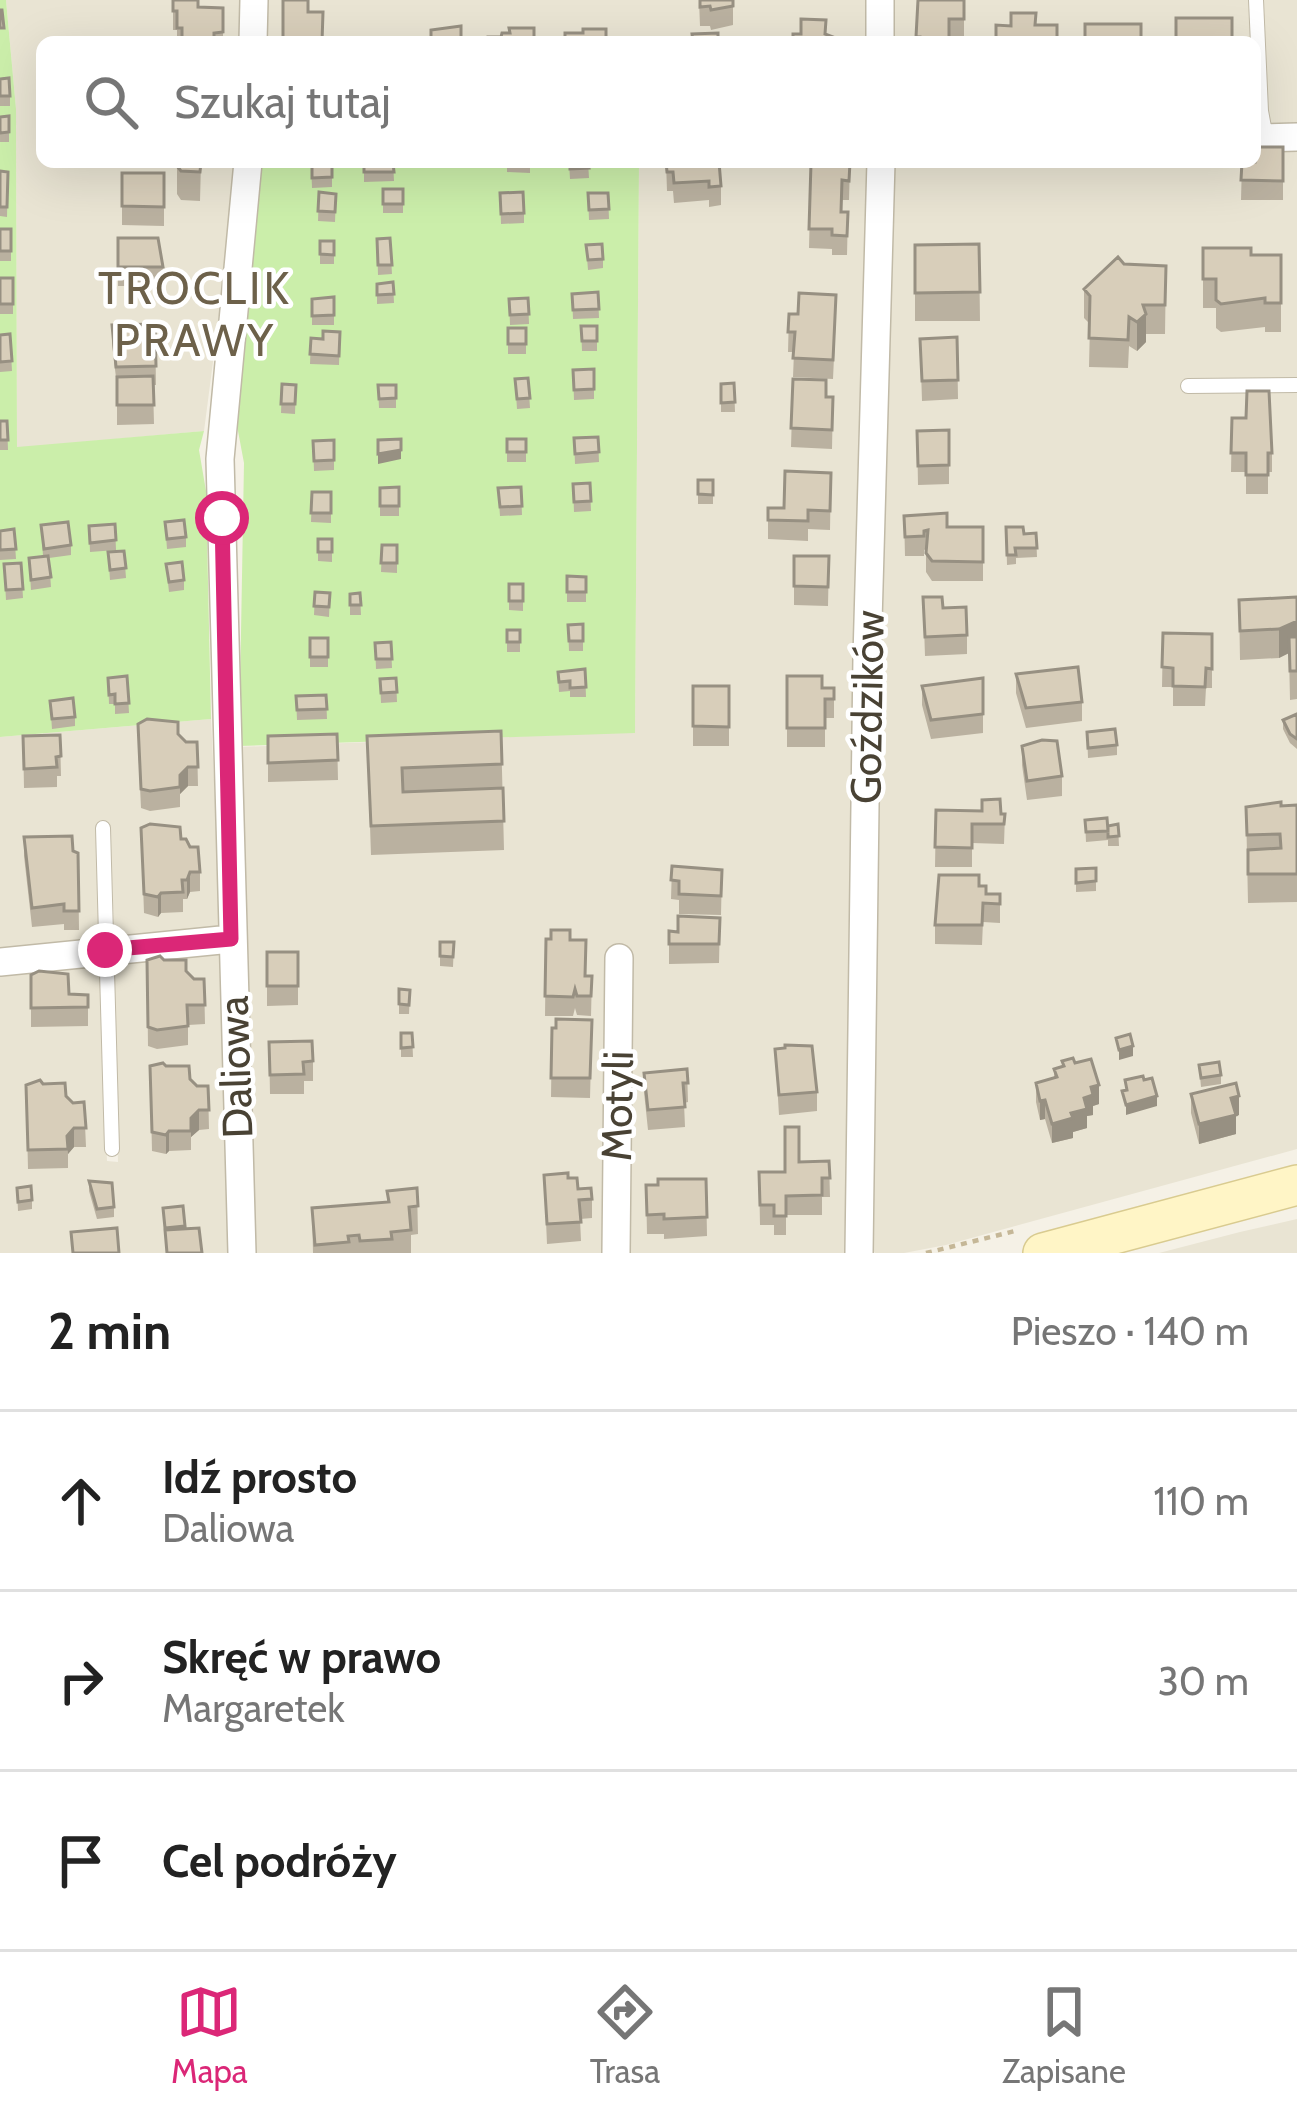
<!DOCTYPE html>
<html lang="pl">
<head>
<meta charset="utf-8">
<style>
  body { margin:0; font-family:Cabin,sans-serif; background:#f6f6f6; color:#222 }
  .stop { position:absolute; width:36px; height:36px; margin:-27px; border:9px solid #db2777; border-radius:50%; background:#fff }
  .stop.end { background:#db2777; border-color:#fff; box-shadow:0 3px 12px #0008 }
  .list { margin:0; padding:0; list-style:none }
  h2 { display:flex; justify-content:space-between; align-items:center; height:156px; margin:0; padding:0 48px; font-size:51px }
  h2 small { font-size:39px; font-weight:400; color:#767676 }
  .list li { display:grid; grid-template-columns:78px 1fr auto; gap:36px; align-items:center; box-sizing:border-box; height:180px; padding:0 48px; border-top:3px solid #e0e0e0 }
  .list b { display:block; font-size:45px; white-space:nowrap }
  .list p { margin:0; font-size:39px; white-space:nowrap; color:#767676 }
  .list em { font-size:39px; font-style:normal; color:#767676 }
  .icon { flex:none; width:66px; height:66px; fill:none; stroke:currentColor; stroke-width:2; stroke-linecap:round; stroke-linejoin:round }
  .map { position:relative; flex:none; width:1297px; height:1253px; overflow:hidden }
  .search { position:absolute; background:#fff; box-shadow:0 12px 48px #0002; left:36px; right:36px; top:36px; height:132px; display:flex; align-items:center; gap:30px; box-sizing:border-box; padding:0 42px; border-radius:18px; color:#767676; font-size:45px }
  .sheet { height:696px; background:#fff }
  nav { display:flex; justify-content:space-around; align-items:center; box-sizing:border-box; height:168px; border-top:3px solid #e0e0e0; background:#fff; font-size:33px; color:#767676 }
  nav a { display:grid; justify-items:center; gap:6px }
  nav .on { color:#db2777 }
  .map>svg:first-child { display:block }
  .residential { fill:#e9e4d3 }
  .green { fill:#cbeeaa }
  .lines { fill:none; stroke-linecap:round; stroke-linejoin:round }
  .lane-casing { stroke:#c1baa7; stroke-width:16 }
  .street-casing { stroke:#c1baa7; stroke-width:30 }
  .secondary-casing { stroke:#d9cb90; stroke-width:42 }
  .path { stroke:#c5b797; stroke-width:4.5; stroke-dasharray:6 6; stroke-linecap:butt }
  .lane { stroke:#fff; stroke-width:14 }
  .street { stroke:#fff; stroke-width:27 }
  .secondary { stroke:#fff5c6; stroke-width:39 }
  .wall { fill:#bab1a0 }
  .shaded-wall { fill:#979082 }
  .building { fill:#d8ceba; stroke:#979082; stroke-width:3 }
  .route { stroke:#db2777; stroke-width:15 }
  .labels { text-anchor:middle; stroke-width:9; stroke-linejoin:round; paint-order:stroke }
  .street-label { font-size:42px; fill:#494234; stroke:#fff }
  .neighbourhood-label { font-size:45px; letter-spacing:3px; fill:#6d614a; stroke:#fff }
</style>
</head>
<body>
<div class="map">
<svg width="1297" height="1253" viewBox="0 0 1297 1253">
  <rect width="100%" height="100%" fill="#f5f1e6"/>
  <path class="residential" d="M6 0H247L246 42H42V162H239L204 431 17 448 16 109Z
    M262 0H872L873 42H261Z
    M886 0H1297V127H1255V42H887Z
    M1297 149V1149L946 1245 904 1253H875L867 1242 889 162H1255V150Z
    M639 162H871L851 1253H248L239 747 635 732Z
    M211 719 221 923 215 929 123 938 114 931 110 826 99 825V935L93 944 0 951V737Z
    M212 949 223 960 233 1253H0V975L100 962 107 1161 118 1162 113 971 118 959Z
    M1297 1219V1253H1159L1240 1232Z"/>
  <path class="green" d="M0 0H6L16 109 17 447 204 431 199 450 206 491 211 719 0 737Z
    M260 162H639L635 733 239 746 244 463 235 415Z"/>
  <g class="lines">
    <g class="lane-casing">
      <path id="lane" d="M1256 0 1261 111 1266 138
        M1188 386 1297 385
        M103 828 112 1149"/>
    </g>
    <g class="street-casing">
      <path id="street" d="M880 0V42
        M253 42 254 0
        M1255 138 1297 137
        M0 962 231 939
        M242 1253 220 459 248 162
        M616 1253 619 958
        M859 1253 867 657 881 162"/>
    </g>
    <g class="secondary-casing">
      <path id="secondary" d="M1043 1253 1297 1185"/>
    </g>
    <path class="path" d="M926 1253 1019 1230"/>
    <use href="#lane" class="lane"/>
    <use href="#street" class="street"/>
    <use href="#secondary" class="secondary"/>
  </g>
  <path class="wall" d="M173 0 198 7 223 8V42H177V30H173Z
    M699 0H733V25L711 30 710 26H700Z
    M918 0H964V38H949V42H916Z
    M0 79 10 96V106H0Z
    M9 116V142H0V117Z
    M1283 147V200H1241L1242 162Z
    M135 162H201L200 201 181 200 177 194V164Z
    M311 162H332V187L312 188Z
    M364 162H393L394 181 364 182Z
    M507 162H530V173L507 172Z
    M569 162H588L589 178 570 179Z
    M666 162 721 186V205L709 207V200L674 203 673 191H667Z
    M850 162 849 200H842L841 212H848L847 255H832V249L809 248 811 163Z
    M0 171 8 172 7 217 0 216Z
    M122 173H164V226L122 225Z
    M383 189H403V213H383Z
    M319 192 336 194 335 222 318 221Z
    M500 193 524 213V223L501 224Z
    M588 193H608L609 219 589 220Z
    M0 229H11V261H0Z
    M118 238 163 267V286H118Z
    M390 238 392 274 378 275 377 239Z
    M320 241H334V264H320Z
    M979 244 980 321H915V245Z
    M586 245 603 259V268L588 270Z
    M1203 248 1251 255H1281V332H1265V327L1221 332 1216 328V308H1203Z
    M1124 264 1166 266 1165 334H1146V342L1137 351 1129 346 1128 368 1089 367 1090 324 1084 318V289Z
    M0 278H13V314H0Z
    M393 282 394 303 377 304V293Z
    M598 292 599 318 573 319 572 294Z
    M528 298 529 324 510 325 509 299Z
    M312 299 334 315V325H312Z
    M789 314H836L833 379 793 377 794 352H788Z
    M155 324 156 385H153L154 424 117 425V386L112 344V325Z
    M581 326H597V351H582Z
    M508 328H526V354H508Z
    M340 332 339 365 310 364 311 338 323 339Z
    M10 334 12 371 0 372V335Z
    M957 337 958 399 922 401 920 339Z
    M573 370 594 389V399L574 400Z
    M528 378 530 408 517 409 515 379Z
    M793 379 826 397H833L832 449 791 447Z
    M734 383 735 412H721V384Z
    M282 384 296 385 295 414 281 413Z
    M378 385H396V408H379Z
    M1232 418 1272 453V472H1268V494H1246V472H1231Z
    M0 421H7L8 450H0Z
    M949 430V484L918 485 917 431Z
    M598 437 599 462 575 464 574 438Z
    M507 439H526V462H507Z
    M334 440V470L314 471 313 441Z
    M831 473 830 530 808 529V541L768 539V508H784Z
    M698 480H713V504H698Z
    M590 483 591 511 574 512 573 484Z
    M399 487V516H380V488Z
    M521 487 522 515 500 516 498 488Z
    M312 492H331V523L311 522Z
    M904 516 947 527H983V581H932L926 572V549L924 550V556H905Z
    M165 522 186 537V547L167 549Z
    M115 524 116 550 90 552 89 526Z
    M41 525 71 545V555L49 558 51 587 31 590 29 558 43 556Z
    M1006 527 1024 534 1036 533 1037 557 1016 558V564L1007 565Z
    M14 529 16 559 0 560V531Z
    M318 539H332V562L318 561Z
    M382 545H397V573L381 572Z
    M124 551 126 578 110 580 108 552Z
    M794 556H829L828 606 794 605Z
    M21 563 23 598 6 600 4 564Z
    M166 564 184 580V590L169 592Z
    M567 576 586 577V602H567Z
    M509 584H523V611L509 610Z
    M315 592 330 593 329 617 314 615Z
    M360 593 361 615H350V594Z
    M923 597 967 635V654L925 656Z
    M1297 597V699L1290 700 1289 653 1279 658 1240 660 1239 600Z
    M568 625 583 641V651H569Z
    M507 630H520V652H507Z
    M1163 633 1212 634V688H1206L1205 706H1173V687H1162Z
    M310 638H328V667H310Z
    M391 642 392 668 376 669 375 643Z
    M585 669 586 697H570V691L559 692 558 672Z
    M1016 674 1082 702V721L1026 728 1016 693Z
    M127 676 129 713 115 714V704H109L108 678Z
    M787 676 822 688H834V718H825V747H787Z
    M396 678 397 702 381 703 380 679Z
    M983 678V733L931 739 922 705V686Z
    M693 686H729V746H693Z
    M326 695 327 719 297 720 296 696Z
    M50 701 75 717V726L52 729Z
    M1297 714V749L1290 743 1283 729V720Z
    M501 731 504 850 371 855 367 736Z
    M1087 732 1117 745V755L1088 758Z
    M178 734 186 742H197L198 786H188L180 794V807L150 811 141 808 138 743Z
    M337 734 338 780 268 782V736Z
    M60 735 61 776H57V787L24 788 23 736Z
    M1022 746 1062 776V796L1027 800 1022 765Z
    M1297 805V902L1248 903 1246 807Z
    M936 810 1005 814 1004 844 972 843V867H935Z
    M1107 818 1108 835 1118 824 1119 846H1108V836V840L1086 842 1085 820Z
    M141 828 181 839 200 872V891L190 892 187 899H183V912L161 913 158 917 144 913Z
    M24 837 78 853 79 930H64V924L32 927 24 856Z
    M672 866 722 870 721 915 679 914V900L671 899Z
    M1096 868V891L1076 892V869Z
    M979 886 986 894H1000V923L983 922 982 945 935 944V925Z
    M720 918 719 963 669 964V931L678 932Z
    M546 939 570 940 586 976H592L591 1016 577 1015 575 1008 573 1016H545Z
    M440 942H454L453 967 440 966Z
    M267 952H298V1005L267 1006Z
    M147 960H164L194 979H204L205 1024 188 1025V1045L157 1049 148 1046Z
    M31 975 69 994 88 995V1026L31 1027Z
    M399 989 410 990 409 1014H399Z
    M592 1020 590 1098 551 1097 552 1028Z
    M401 1033H412L413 1057H401Z
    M269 1042 313 1061V1081H304V1094H270Z
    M785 1048 817 1092V1111L779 1115 775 1049Z
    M1062 1061 1075 1063 1099 1104 1093 1106V1115L1087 1116V1128L1073 1132V1138L1052 1143 1045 1119 1040 1120 1036 1102V1083L1054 1078V1069L1062 1067Z
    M1199 1065 1221 1075V1084L1201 1087Z
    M150 1066H166L190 1079 197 1086H208L209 1129 199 1130 191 1137V1150L169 1151 166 1154 152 1151Z
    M687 1069 688 1102 684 1103 685 1127 648 1130 644 1092V1073Z
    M43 1084 66 1096 73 1103 84 1102 86 1147H74L68 1154V1168L28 1169 26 1085Z
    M1191 1094 1239 1115 1236 1116V1134L1199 1144 1191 1113Z
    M829 1161 830 1197H822V1215H786V1235H774V1225H760L759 1172H785L799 1162Z
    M544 1175 568 1178 578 1189 592 1199V1218L580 1219 581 1241 547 1244Z
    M706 1179 707 1236 664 1239V1234H647L646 1185Z
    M89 1181 114 1207V1217L97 1219 89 1191Z
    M17 1188 32 1200V1209L18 1211Z
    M417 1188 418 1234 411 1235V1253H313L312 1208 387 1202V1191Z"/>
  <path class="shaded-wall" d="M1146 314V342L1137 351V322Z
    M401 450V459L378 464V454Z
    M1297 621V649L1279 658V629Z
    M188 767V786L180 794V775Z
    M190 872V892L187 899V880Z
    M161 893V913L158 917V897Z
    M1133 1046V1056L1119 1060V1050Z
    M1099 1085V1104L1093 1106V1115L1087 1116V1128L1073 1132V1138L1052 1143V1124L1071 1113 1091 1087Z
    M1157 1096V1106L1126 1115V1105Z
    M1239 1096V1115L1236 1116V1134L1199 1144V1124L1231 1098Z
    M1045 1100V1119L1040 1120V1101Z
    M199 1110V1130L191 1137V1118Z
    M74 1128V1147L68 1154 67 1136Z
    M169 1131V1151L166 1154V1135Z"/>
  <path class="building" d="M173 0H198V7L223 8V32L214 33V42H182V28H177V11H173Z
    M283 0H308V12H323L322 42H283Z
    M700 0H733V6L711 10 710 6 700 7Z
    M918 0H964V19H949V42H920V37H916Z
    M0 10H2L4 28H0Z
    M1011 13H1036L1035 25H1057V42H996V25L1011 26Z
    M1176 18H1232V42H1176Z
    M801 19 826 20 825 34 841 40V42H793V34H801Z
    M1085 24H1141V42H1085Z
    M461 26V42H431V30Z
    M509 28H534V42H488V37H501L502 33H510Z
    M583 29H606V42H565V33H583Z
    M718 33V42H693L692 34Z
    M9 78 10 96H0V79Z
    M9 116V132L0 133V117Z
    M1255 147H1283V181L1241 180 1242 162H1255Z
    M177 162H201L200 172 181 171 177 166Z
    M312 162H332V177L312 178Z
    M364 162H393L394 172H364Z
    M570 162H588L589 168 570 169Z
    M666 162H719L721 186 709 187V181L674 183 673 172H667Z
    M835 162H850L849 181 842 180 841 212H848L847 236 832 235V229H809L811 163Z
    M0 171 8 172 7 207H0Z
    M122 173H164V207L122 206Z
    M383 189H403V204H383Z
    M319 192 336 194 335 212 318 211Z
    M523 192 524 213 501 214 500 193Z
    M588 193H608L609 209 589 210Z
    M0 229H11V251H0Z
    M118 238H158L163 267H118Z
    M390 238 392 265H378L377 239Z
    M320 241H334V255L320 254Z
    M602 244 603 259 588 260 586 245Z
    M979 244 980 292 915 293V245Z
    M1203 248H1251V255H1281V303H1265V298L1221 304 1216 300V279H1203Z
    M1118 257 1124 264 1166 266 1165 305H1143L1146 314 1137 322 1129 317 1128 340 1089 338 1090 296 1084 289Z
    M0 278H13V304H0Z
    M393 282 394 294 377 295V284Z
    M598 292 599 309 573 310 572 294Z
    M799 293 836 295 833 360 793 358 795 332H788L789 314H798Z
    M334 297V315L312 316V299Z
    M528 298 529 314 510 315 509 299Z
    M155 324 156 366 116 367 112 325Z
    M581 326H597V341H582Z
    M508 328H526V344H508Z
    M323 331 340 332 339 356 310 354 311 338 323 339Z
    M10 334 12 361 0 362V335Z
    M957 337 958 380 922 381 920 339Z
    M594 369V389L574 390 573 370Z
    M153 376 154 405H117V377Z
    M528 378 530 398 517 399 515 379Z
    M793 379 826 380V397H833L832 430 791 428Z
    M734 383 735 402 721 403V384Z
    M282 384 296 385 295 404H281Z
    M378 385H396V398L379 399Z
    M1247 391H1269L1272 453H1268V475H1246V453H1231L1232 418H1246Z
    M0 421H7L8 440H0Z
    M949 430V465L918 466 917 431Z
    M598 437 599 452 575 454 574 438Z
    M401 439V450L378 454V440Z
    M507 439H526V452H507Z
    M334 440V460L314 461 313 441Z
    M785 471 831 473 830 511 808 510V521L768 520V508H784Z
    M698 480H713V495L698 494Z
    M590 483 591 501 574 502 573 484Z
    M399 487V506H380V488Z
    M521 487 522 506 500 507 498 488Z
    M312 492H331V513H311Z
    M947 513V527H983V562L932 561 926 553 928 530 924 531V536L905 537 904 516Z
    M184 520 186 537 167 539 165 522Z
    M68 522 71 545 44 549 41 525Z
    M115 524 116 540 90 543 89 526Z
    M1006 527H1023L1024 534 1036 533 1037 548H1015L1016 555H1007Z
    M14 529 16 549 0 550V531Z
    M318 539H332V552H318Z
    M382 545H397V563H381Z
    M124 551 126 568 110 570 108 552Z
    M48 556 51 577 31 580 29 558Z
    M794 556H829L828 587 794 586Z
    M182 562 184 580 169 582 166 564Z
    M21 563 23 589 6 590 4 564Z
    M567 576 586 577V592H567Z
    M509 584H523V601H509Z
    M315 592 330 593 329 607 314 606Z
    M360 593 361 605H350V594Z
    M923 597H942L943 608 966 607 967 635 925 637Z
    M1297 597V621L1279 629 1240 631 1239 600Z
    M583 624V641H569L568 625Z
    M507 630H520V642H507Z
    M1163 633 1212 634V669L1206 668 1205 687 1173 686V668L1162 667Z
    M1289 637H1297V671H1290Z
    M310 638H328V657H310Z
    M391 642 392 659H376L375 643Z
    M1078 667 1082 702 1026 708 1016 674Z
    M585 669 586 687 570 688V681L559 682 558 672Z
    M127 676 129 703 115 704V694L109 695 108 678Z
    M787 676H822V688H834V699H825V728H787Z
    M396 678 397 692 381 693 380 679Z
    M983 678V714L931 720 922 686Z
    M693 686H729V727L693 726Z
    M326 695 327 709 297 710 296 696Z
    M73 698 75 717 52 719 50 701Z
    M1297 714V739L1290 734 1283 720Z
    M147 719 178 722V734L186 742H197L198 767H188L180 775V787L150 791 141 789 138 724Z
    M1115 729 1117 745 1088 748 1087 732Z
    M501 731 502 764 402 768 403 792 503 788 504 821 371 826 367 736Z
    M337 734 338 760 268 763V736Z
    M60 735 61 756 56 757 57 767 24 769 23 736Z
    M1042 740 1057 741 1062 776 1027 781 1022 746Z
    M1000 799 1001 814H1005L1004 824H972V848L935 847 936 810 982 811V800Z
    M1281 802V806L1297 805V874H1248V850L1281 848 1280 834 1247 835 1246 807Z
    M1107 818 1108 831 1086 832 1085 820Z
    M150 824 180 827 181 839H186L190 847H198L200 872H190L187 880H182L183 892 161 893 158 897 144 894 141 828Z
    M1118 824 1119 836 1108 837V826Z
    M72 836 73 851 78 853 79 911H64V904L32 908 24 837Z
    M672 866 722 870 721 896 679 894V881L671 880Z
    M1096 868V881L1076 883V869Z
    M939 875H979V886H986V894H1000V904L983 903 982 925H935Z
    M678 916 720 918 719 944H669V931L678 932Z
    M551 930H570V940H586L585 976H592L591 996H577L575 989 573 997 545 996 546 939H551Z
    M440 942H454L453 957 440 956Z
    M267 952H298V986H267Z
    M160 956 164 960H186V971L194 979H204L205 1005H187L188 1026 157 1030 148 1027 147 960Z
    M39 971 68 974 69 994 88 995V1007L31 1008V975Z
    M399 989 410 990 409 1005 399 1004Z
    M556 1019 592 1020 590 1078H551L552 1028H556Z
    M401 1033H412L413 1047 401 1048Z
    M1130 1034 1133 1046 1119 1050 1116 1038Z
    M312 1041 313 1061 303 1062 304 1074 270 1075 269 1042Z
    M785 1045 812 1046 817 1092 779 1095 775 1049 785 1048Z
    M1073 1058 1075 1063 1091 1059 1099 1085 1091 1087 1093 1095 1084 1098 1087 1109 1071 1113 1073 1118 1052 1124 1045 1100 1040 1101 1036 1083 1057 1077 1054 1069 1064 1066 1062 1061Z
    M1219 1062 1221 1075 1201 1078 1199 1065Z
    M163 1063 166 1066H189L190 1079 197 1086H208L209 1110H199L191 1118V1131H169L166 1135 152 1132 150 1066Z
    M687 1069 688 1083H683L685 1107 648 1110 644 1073Z
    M1143 1076 1144 1080 1152 1078 1157 1096 1126 1105 1122 1091 1127 1090 1125 1080Z
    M40 1080 43 1084 65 1083 66 1096 73 1103 84 1102 86 1128H74L67 1136 68 1149 28 1150 26 1085Z
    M1236 1083 1239 1096 1231 1098 1236 1115 1199 1124 1191 1094Z
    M785 1127H799V1162L829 1161 830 1178H822V1195L786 1196V1216H774V1205H760L759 1172H785Z
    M568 1173V1178H577L578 1189 591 1188 592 1199 579 1200 581 1222 547 1224 544 1175Z
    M658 1179H706L707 1217 664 1219V1214L647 1215 646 1185H658Z
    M89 1181 112 1183 114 1207 97 1209Z
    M31 1186 32 1200 18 1202 17 1188Z
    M417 1188 418 1206 409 1207 411 1230 391 1232 392 1239 360 1241 359 1235 348 1236 349 1242 315 1245 312 1208 389 1202 387 1191Z
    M183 1206 185 1226 165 1228 163 1208Z
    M117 1228 119 1253H73L71 1232Z
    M199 1228 202 1253H167L165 1230Z"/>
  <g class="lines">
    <path class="route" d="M105 950 231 939 222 518"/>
  </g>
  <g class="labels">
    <g class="street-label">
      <text transform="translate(867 707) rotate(-89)" y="15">Goździków</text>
      <text transform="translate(235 1067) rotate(-92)" y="15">Daliowa</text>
      <text transform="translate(617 1106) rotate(-89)" y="15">Motyli</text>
    </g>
    <g class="neighbourhood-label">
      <text x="195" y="304">TROCLIK<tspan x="195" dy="52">PRAWY</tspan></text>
    </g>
  </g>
</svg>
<div class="stop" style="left:222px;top:518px"></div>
<div class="stop end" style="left:105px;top:950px"></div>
<div class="search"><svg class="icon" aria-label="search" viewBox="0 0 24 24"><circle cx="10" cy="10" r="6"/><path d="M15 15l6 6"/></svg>Szukaj tutaj</div>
</div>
<section class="sheet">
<h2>2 min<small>Pieszo · 140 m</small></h2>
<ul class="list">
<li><svg class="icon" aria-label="ahead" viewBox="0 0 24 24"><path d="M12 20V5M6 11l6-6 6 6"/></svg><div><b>Idź prosto</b><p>Daliowa</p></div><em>110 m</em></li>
<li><svg class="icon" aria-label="right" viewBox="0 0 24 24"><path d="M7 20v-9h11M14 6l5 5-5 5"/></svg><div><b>Skręć w prawo</b><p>Margaretek</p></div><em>30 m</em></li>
<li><svg class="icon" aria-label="arrive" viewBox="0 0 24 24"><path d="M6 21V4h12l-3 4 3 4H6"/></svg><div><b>Cel podróży</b></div></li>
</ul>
</section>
<nav>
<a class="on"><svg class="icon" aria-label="map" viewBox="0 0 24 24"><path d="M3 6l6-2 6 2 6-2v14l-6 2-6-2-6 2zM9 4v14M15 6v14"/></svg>Mapa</a>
<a><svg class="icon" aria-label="directions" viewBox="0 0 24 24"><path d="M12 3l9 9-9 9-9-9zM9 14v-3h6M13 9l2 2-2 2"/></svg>Trasa</a>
<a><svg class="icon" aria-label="saved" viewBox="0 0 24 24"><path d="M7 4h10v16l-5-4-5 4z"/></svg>Zapisane</a>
</nav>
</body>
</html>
